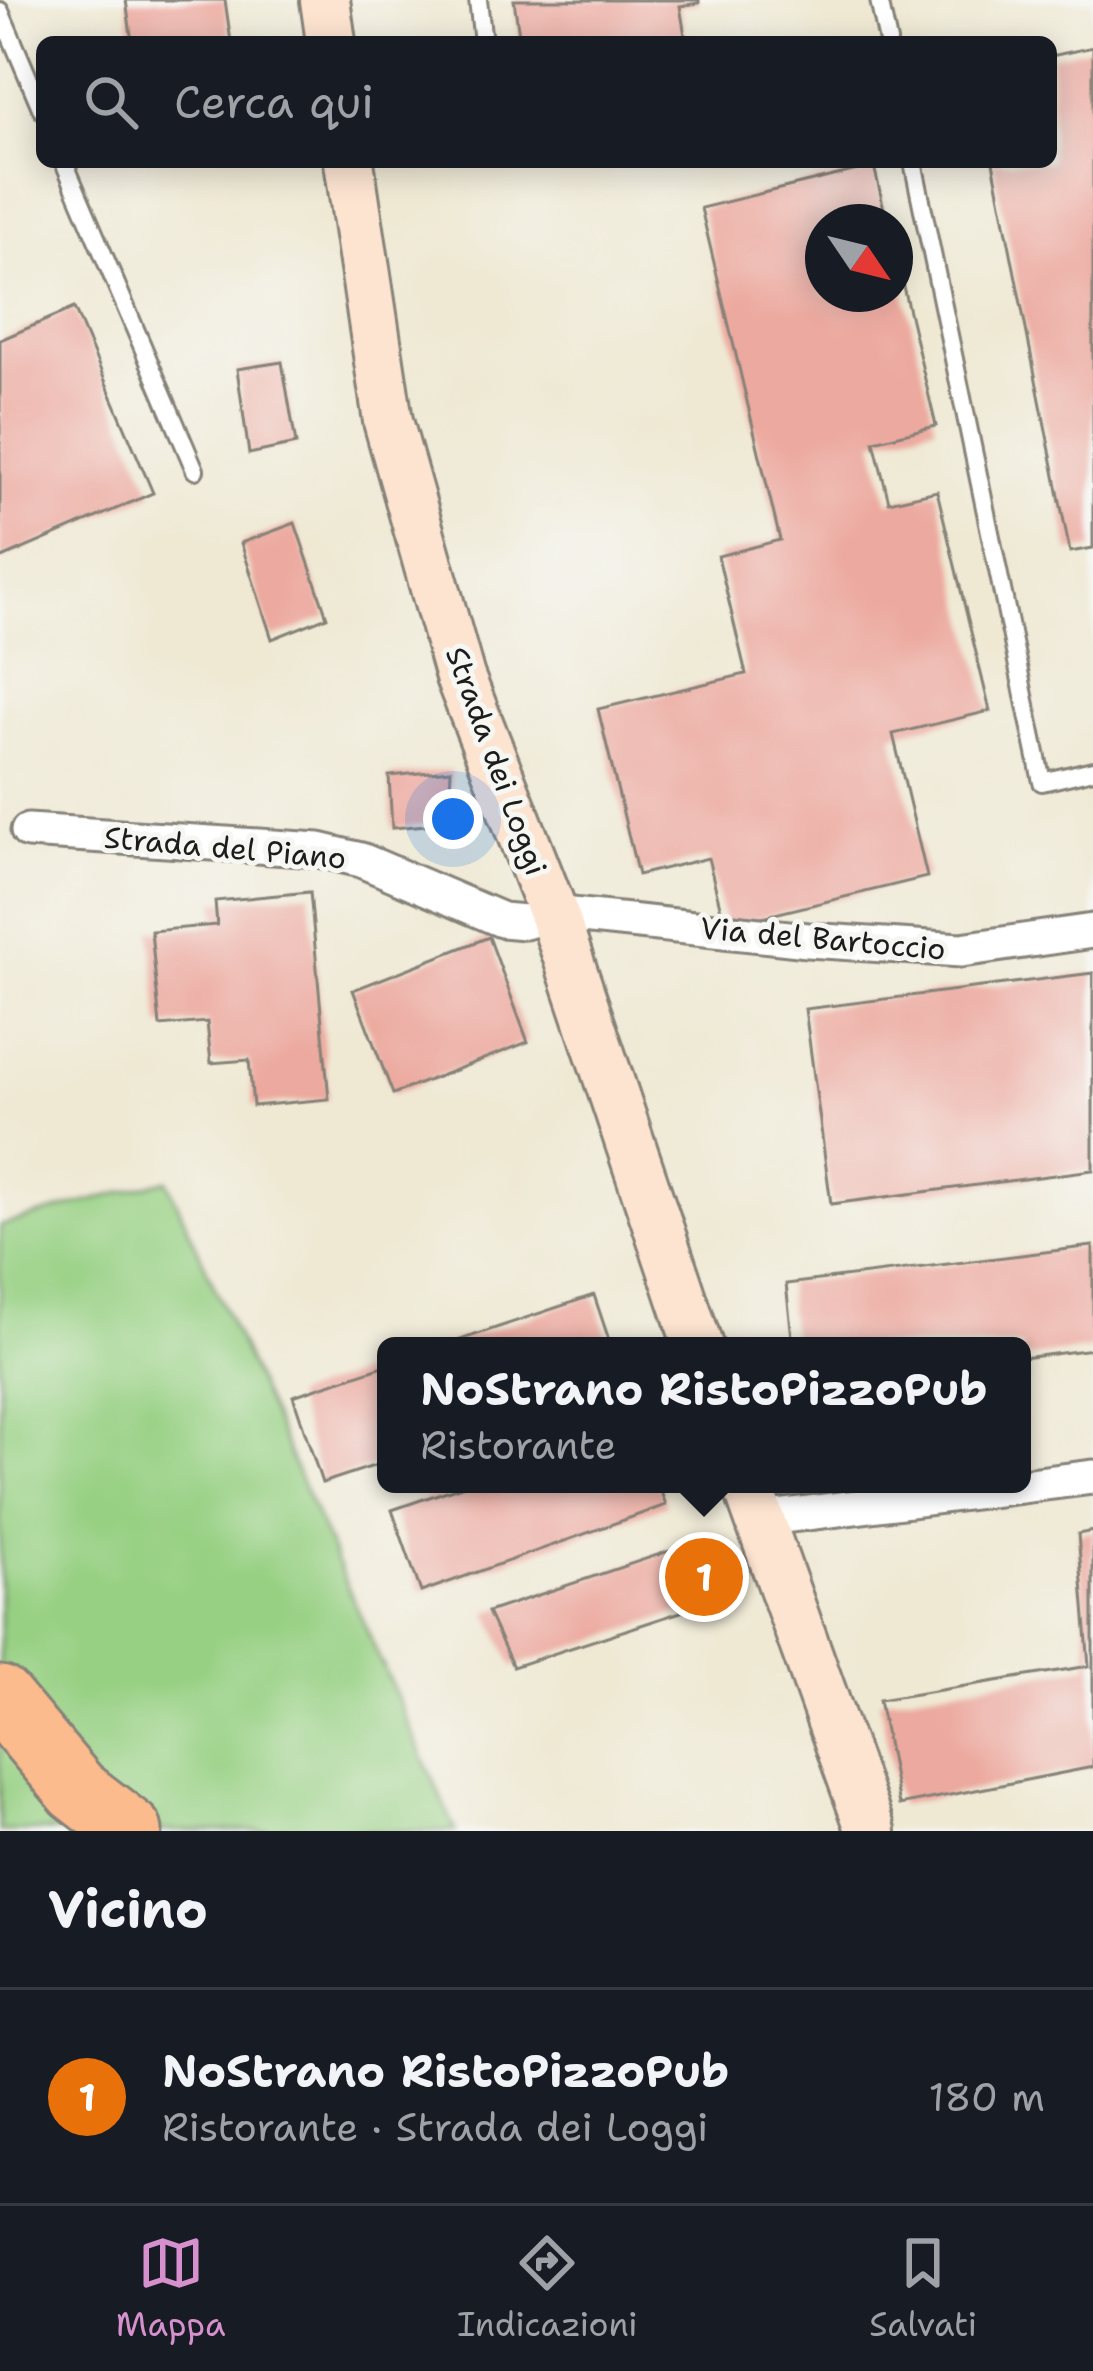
<!DOCTYPE html>
<html lang="it">
<head>
<meta charset="utf-8">
<style>
  body { margin:0; font-family:"Shantell Sans",sans-serif; background:#20242c; color:#f1f3f6 }
  .compass { position:absolute; left:805px; top:204px; width:108px; height:108px; border-radius:50%; background:#171b24; box-shadow:0 6px 30px #0003; rotate:125deg }
  .you { position:absolute; left:453px; top:819px; width:42px; height:42px; margin:-30px; border:9px solid #fff; border-radius:50%; background:#1a73e8; box-shadow:0 0 0 18px #1a73e833 }
  .badge { display:grid; place-items:center; width:78px; height:78px; border-radius:50%; background:#d690ce; color:#fff; font-size:39px; font-weight:700 }
  .pin { position:absolute; translate:-50% -50%; border:6px solid #fff; box-shadow:0 3px 12px #0006 }
  .popup { position:absolute; left:377px; top:1337px; width:654px; height:156px; box-sizing:border-box; display:grid; place-content:center; border-radius:18px; background:#171b24; filter:drop-shadow(0 3px 9px #0005); font-size:39px; white-space:nowrap; color:#9ea1a6 }
  .popup b { font-size:45px; color:#f1f3f6 }
  .popup::after { content:''; position:absolute; left:50%; top:100%; margin-left:-24px; border:24px solid transparent; border-top-color:#171b24 }
  .list { margin:0; padding:0; list-style:none }
  h2 { display:flex; justify-content:space-between; align-items:center; height:156px; margin:0; padding:0 48px; font-size:51px }
  h2 small { font-size:39px; font-weight:400; color:#9ea1a6 }
  .list li { display:grid; grid-template-columns:78px 1fr auto; gap:36px; align-items:center; box-sizing:border-box; height:216px; padding:0 48px; border-top:3px solid #363941 }
  .list b { display:block; font-size:45px; white-space:nowrap }
  .list p { margin:0; font-size:39px; white-space:nowrap; color:#9ea1a6 }
  .list em { font-size:39px; font-style:normal; color:#9ea1a6 }
  .icon { flex:none; width:66px; height:66px; fill:none; stroke:currentColor; stroke-width:2; stroke-linecap:round; stroke-linejoin:round }
  .map { position:relative; flex:none; width:1093px; height:1831px; overflow:hidden }
  .search { position:absolute; background:#171b24; box-shadow:0 6px 30px #0003; left:36px; right:36px; top:36px; height:132px; display:flex; align-items:center; gap:30px; box-sizing:border-box; padding:0 42px; border-radius:18px; color:#9ea1a6; font-size:45px }
  .sheet { height:372px; background:#171b24 }
  nav { display:flex; justify-content:space-around; align-items:center; box-sizing:border-box; height:168px; border-top:3px solid #363941; background:#171b24; font-size:33px; color:#9ea1a6 }
  nav a { display:grid; justify-items:center; gap:6px }
  nav .on { color:#d690ce }
  .map>svg:first-child { display:block }
  .green { fill:#97d083; stroke:#5a7650; stroke-width:3 }
  .building { fill:#eca99f }
  .lines { fill:none; stroke-linecap:round; stroke-linejoin:round }
  .lane-casing { stroke:#868278; stroke-width:22 }
  .street-casing { stroke:#868278; stroke-width:39 }
  .secondary-casing { stroke:#868278; stroke-width:54 }
  .highway-casing { stroke:#868278; stroke-width:69 }
  .lane { stroke:#fff; stroke-width:16 }
  .street { stroke:#fff; stroke-width:33 }
  .secondary { stroke:#fde4d1; stroke-width:48 }
  .highway { stroke:#fbbb8d; stroke-width:63 }
  .labels { text-anchor:middle; stroke-width:10; stroke-linejoin:round; paint-order:stroke }
  .street-label { font-size:30px; fill:#1c1c1c; stroke:#f6f6f2 }
</style>
</head>
<body>
<div class="map">
<svg width="1093" height="1831" viewBox="0 0 1093 1831">
  <rect width="100%" height="100%" fill="#f6f6f2"/>
  <filter id="ink" filterUnits="userSpaceOnUse"><feTurbulence type="fractalNoise" baseFrequency=".00833" numOctaves="2"/><feDisplacementMap in="SourceGraphic" scale="24" xChannelSelector="R" yChannelSelector="G"/><feConvolveMatrix kernelMatrix="1 2 1 2 8 2 1 2 1" color-interpolation-filters="sRGB"/></filter>
  <filter id="wash" filterUnits="userSpaceOnUse"><feTurbulence type="fractalNoise" baseFrequency=".004" numOctaves="4" result="noise"/><feDisplacementMap in="SourceGraphic" scale="48" xChannelSelector="R" yChannelSelector="G"/><feGaussianBlur stdDeviation="2.7" result="paint"/><feColorMatrix in="noise" values="0 0 0 0 0 0 0 0 0 0 0 0 0 0 0 0 0 1.4 0 .05"/><feComposite in="paint" operator="in"/></filter>
  <g filter="url(#wash)">
    <rect width="100%" height="100%" fill="#efe9d4"/>
    <path class="green" d="M167 1180 456 1831H0V1226Z"/>
    <g id="blocks">
      <path class="building" d="M126 0H225L231 42H132Z
        M514 0H699V3L680 6 686 42H520Z
        M1093 47V548L1070 552 993 162H1051V56Z
        M874 166 887 222H823V294H895L897 261 936 426 874 441 889 502 937 491 990 711 893 734 927 877 725 926 708 858 638 875 598 709 746 674 718 556 780 540 701 208Z
        M74 308 153 493 0 559V340Z
        M282 362 296 444 249 454 237 369Z
        M295 523 327 617 272 639 241 543Z
        M451 770 448 823 392 828 389 776Z
        M310 892 329 1099 253 1106 249 1060 211 1063 207 1022 160 1026 151 931 217 925 215 901Z
        M489 937 528 1042 393 1094 353 990Z
        M1093 973V1170L831 1204 805 1009Z
        M1093 1246V1349L1022 1358V1346H793L786 1284Z
        M594 1295 611 1346H445V1345Z
        M386 1365V1462L322 1483 293 1396Z
        M467 1484H658L666 1505 421 1592 392 1510Z
        M1093 1531V1767L899 1805 879 1700 1089 1666 1078 1534Z
        M672 1550 696 1607 513 1667 488 1612Z"/>
    </g>
  </g>
  <g filter="url(#ink)">
    <use href="#blocks" fill-opacity="0" stroke="#868278" stroke-width="3"/>
    <g class="lines">
      <g class="lane-casing">
        <path id="lane" d="M478 0 483 42
          M879 0 888 42
          M0 11 42 110
          M64 162 195 470
          M913 162 1042 782 1093 770"/>
      </g>
      <g class="street-casing">
        <path id="street" d="M28 831 319 850 361 860 502 920 525 922 553 913 808 940 961 950 1093 931
          M760 1519 1093 1477"/>
      </g>
      <g class="secondary-casing">
        <path id="secondary" d="M325 0 331 42
          M349 162 388 421 460 677 553 913 698 1346
          M747 1484 871 1831"/>
      </g>
      <g class="highway-casing">
        <path id="highway" d="M0 1698 77 1790 130 1831"/>
      </g>
      <use href="#lane" class="lane"/>
      <use href="#street" class="street"/>
      <use href="#secondary" class="secondary"/>
      <use href="#highway" class="highway"/>
    </g>
  </g>
  <g class="labels">
    <g class="street-label">
      <text transform="translate(496 761) rotate(70)" y="10">Strada dei Loggi</text>
      <text transform="translate(225 848) rotate(5)" y="10">Strada del Piano</text>
      <text transform="translate(823 939) rotate(5)" y="10">Via del Bartoccio</text>
    </g>
  </g>
</svg>
<svg class="compass" viewBox="-18 -18 36 36"><path d="M0-13l5 13h-10z" fill="#e53935"/><path d="M0 13l5-13h-10z" fill="#9ea1a6"/></svg>
<div class="you"></div>
<div class="pin badge" style="left:704px;top:1577px;background:#e8710a">1</div>
<div class="popup"><b>NoStrano RistoPizzoPub</b>Ristorante</div>
<div class="search"><svg class="icon" aria-label="search" viewBox="0 0 24 24"><circle cx="10" cy="10" r="6"/><path d="M15 15l6 6"/></svg>Cerca qui</div>
</div>
<section class="sheet">
<h2>Vicino<small></small></h2>
<ul class="list">
<li><span class="badge" style="background:#e8710a">1</span><div><b>NoStrano RistoPizzoPub</b><p>Ristorante · Strada dei Loggi</p></div><em>180 m</em></li>
</ul>
</section>
<nav>
<a class="on"><svg class="icon" aria-label="map" viewBox="0 0 24 24"><path d="M3 6l6-2 6 2 6-2v14l-6 2-6-2-6 2zM9 4v14M15 6v14"/></svg>Mappa</a>
<a><svg class="icon" aria-label="directions" viewBox="0 0 24 24"><path d="M12 3l9 9-9 9-9-9zM9 14v-3h6M13 9l2 2-2 2"/></svg>Indicazioni</a>
<a><svg class="icon" aria-label="saved" viewBox="0 0 24 24"><path d="M7 4h10v16l-5-4-5 4z"/></svg>Salvati</a>
</nav>
</body>
</html>
